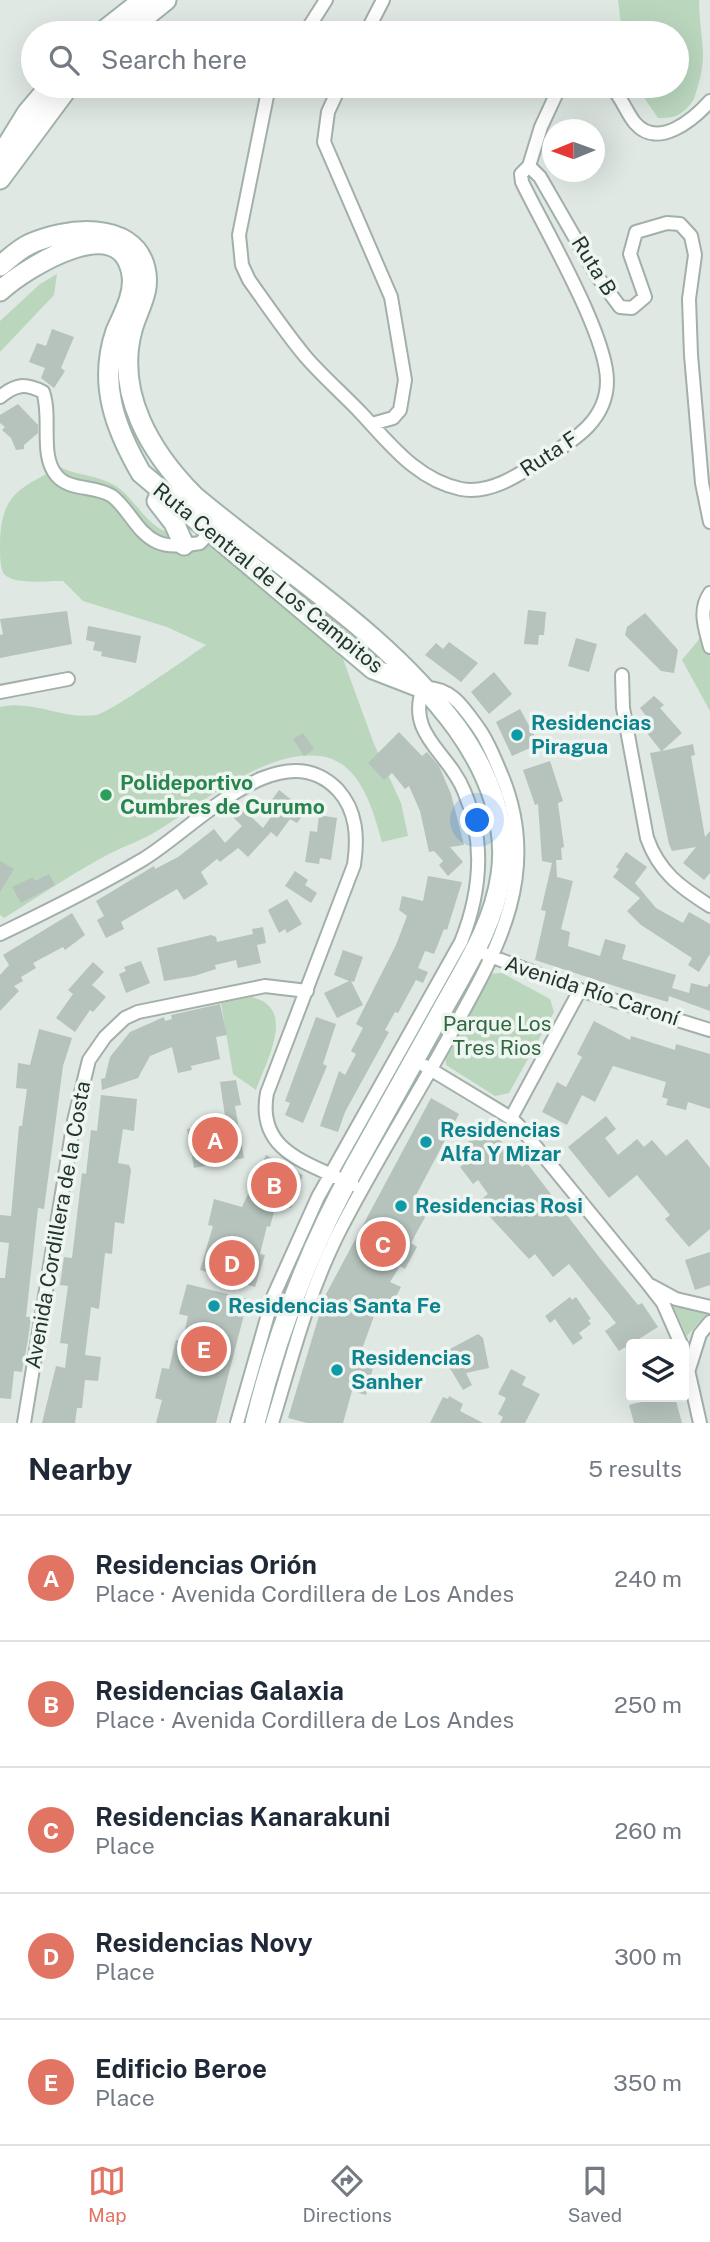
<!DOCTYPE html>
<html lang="en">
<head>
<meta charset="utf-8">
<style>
  body { margin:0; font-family:"Public Sans",sans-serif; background:#f2f2f3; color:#1f2937 }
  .controls { position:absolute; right:21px; bottom:21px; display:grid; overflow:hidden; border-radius:7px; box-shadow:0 7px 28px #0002 }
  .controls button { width:63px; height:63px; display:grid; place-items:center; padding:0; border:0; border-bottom:2px solid #e0e1e3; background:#fff; color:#1f2937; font:35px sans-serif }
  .compass { position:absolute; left:542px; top:119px; width:63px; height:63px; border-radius:50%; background:#fff; box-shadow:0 7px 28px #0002; rotate:269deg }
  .you { position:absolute; left:478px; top:821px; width:24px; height:24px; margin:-18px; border:5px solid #fff; border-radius:50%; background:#1a73e8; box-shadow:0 0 0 10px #1a73e833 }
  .badge { display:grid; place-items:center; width:46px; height:46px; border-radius:50%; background:#e27463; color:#fff; font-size:23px; font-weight:700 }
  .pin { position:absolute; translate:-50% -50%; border:4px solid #fff; box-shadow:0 2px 7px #0006 }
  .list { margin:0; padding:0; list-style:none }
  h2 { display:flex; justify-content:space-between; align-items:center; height:91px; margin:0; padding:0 28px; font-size:30px }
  h2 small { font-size:23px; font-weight:400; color:#747a83 }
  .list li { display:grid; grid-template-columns:46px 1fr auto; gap:21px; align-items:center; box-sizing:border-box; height:126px; padding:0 28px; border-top:2px solid #e0e1e3 }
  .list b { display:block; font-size:26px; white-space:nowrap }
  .list p { margin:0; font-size:23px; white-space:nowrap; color:#747a83 }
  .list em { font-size:23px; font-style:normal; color:#747a83 }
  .icon { flex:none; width:38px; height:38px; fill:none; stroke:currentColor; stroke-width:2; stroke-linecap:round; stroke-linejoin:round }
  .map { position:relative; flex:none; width:710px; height:1423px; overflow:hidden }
  .search { position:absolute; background:#fff; box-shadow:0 7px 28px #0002; left:21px; right:21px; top:21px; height:77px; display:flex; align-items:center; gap:18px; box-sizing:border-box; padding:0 24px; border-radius:38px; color:#747a83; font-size:26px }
  .sheet { height:721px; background:#fff }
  nav { display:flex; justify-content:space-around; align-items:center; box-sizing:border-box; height:98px; border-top:2px solid #e0e1e3; background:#fff; font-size:19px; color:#747a83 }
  nav a { display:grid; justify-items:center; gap:4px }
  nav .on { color:#e27463 }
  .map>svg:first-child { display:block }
  .green { fill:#bad7be }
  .building { fill:#b5c3bc }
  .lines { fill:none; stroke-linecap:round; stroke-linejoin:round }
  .minor-casing { stroke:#a3afa9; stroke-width:16 }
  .secondary-casing { stroke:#9fb3a9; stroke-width:23 }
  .minor { stroke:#fff; stroke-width:12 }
  .secondary { stroke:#fff; stroke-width:19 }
  .culture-dot { fill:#0f9aa8; stroke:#eff5f1; stroke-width:2.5 }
  .leisure-dot { fill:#2e9e5b; stroke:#eff5f1; stroke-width:2.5 }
  .labels { text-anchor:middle; stroke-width:7; stroke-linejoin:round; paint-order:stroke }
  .street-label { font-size:21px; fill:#22362e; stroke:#eff5f1 }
  .culture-label { font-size:21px; font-weight:bold; fill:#0d838f; stroke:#eff5f1; text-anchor:start }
  .leisure-label { font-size:21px; font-weight:bold; fill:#27864d; stroke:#eff5f1; text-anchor:start }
  .park-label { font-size:21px; fill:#316840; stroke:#eff5f1 }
</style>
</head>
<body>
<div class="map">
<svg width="710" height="1423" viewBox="0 0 710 1423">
  <rect width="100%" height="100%" fill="#dfe8e3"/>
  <path class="green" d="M618 0H699C700 48 710 51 694 99 684 114 676 119 658 118L636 86H677V33H622Z
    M57 274 54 295 0 352V321L40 284Z
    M60 467C77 476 99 475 116 486 125 492 132 501 139 509 162 538 180 539 216 533L237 558 342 656 374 744 401 803 408 836 382 842C373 811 361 761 320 756 265 749 202 804 157 831 142 840 125 846 109 854 73 873 38 897 4 918L0 915V707C32 699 63 720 96 715 110 713 188 657 206 645L167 627 83 601 63 581C47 580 16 586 4 574 0 568 0 555 0 547 0 496 17 489 60 467Z
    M710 626V711L682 660Z
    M502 973 550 999 554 1012 509 1093 495 1096 446 1065 445 1054 488 974Z
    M251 997C298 1007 266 1061 256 1090L233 1074 221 1003Z
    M673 1307 709 1311 687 1336Z"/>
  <path class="building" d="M52 329 74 337 61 368 65 371 54 388 41 378 45 368 29 362 37 343 46 346Z
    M18 404 38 425V433L24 445V449L16 450 11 438 2 430 5 427 0 423V415Z
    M528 610 546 612 544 635H539L538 645 524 644Z
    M67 611 72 644 0 658V635L3 634 0 619Z
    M645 613 678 650 674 673 661 671 625 635 627 627Z
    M88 626 141 636 136 663 101 656 102 652 93 650 95 642 86 640Z
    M576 638 597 644 589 672 568 666Z
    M449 642 478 663 461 682 425 655 436 643 443 649Z
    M494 672 512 694 489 714 471 692Z
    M654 696 664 705 660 708 682 733 662 751 693 744 695 755 691 756 705 837 710 831V873L704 880 683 863 696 847 672 851 669 844 650 753 661 751 647 733 649 731 644 725 647 723 643 718 646 716 640 708Z
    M520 709 539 744 512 756 496 722Z
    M399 732 422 756 427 752 439 766 451 794 464 845 450 847 463 862 448 876 439 865 443 861 434 851 429 852 420 811 409 786 405 789 392 773 384 780 368 763Z
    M303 733 314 749 304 756 293 739Z
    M550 761 563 801 558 803 564 847 561 848 562 860H556L557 877 573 881 561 929 570 932 568 946 600 956 605 939 626 945 622 959 676 975 672 988 689 993 691 983 707 987 710 983V1011L669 996 668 1002 627 990 535 960 546 911 541 910 552 863 542 861 538 804 535 805 523 770Z
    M279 790 306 811 297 823 290 819 277 837 271 832 248 857 238 848 220 862 217 859 201 872 208 884 184 900 177 889 121 922 124 929 106 938 97 920 104 916 96 901 154 866 155 869 178 857 214 829 225 843 242 826 233 817 242 808 263 828 276 810 269 804Z
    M319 815 337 818 331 860 320 858 319 864 305 862 310 831 317 832Z
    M626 852 647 867 635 883 656 908 683 923 689 912 710 924V954L699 972 688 965 692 958 641 925 627 911 640 898 613 877 619 869 616 867Z
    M0 861 14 869 0 892Z
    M295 871 308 880 305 885 317 893 311 903 285 886Z
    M49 874 55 885 21 903 12 887 33 877 35 881Z
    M428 876 462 882 447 930 444 929 434 954 425 951 418 968 428 972 423 983 416 980 398 1013 395 1012 385 1030 389 1032 345 1112 338 1132 320 1126 339 1071 345 1075 356 1054 351 1051 363 1028 356 1024 396 945 407 916 399 910 402 896 423 901Z
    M287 899 302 924 287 933 285 929 279 933 268 910Z
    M72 913 85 935 65 950 63 947 33 963 36 968 21 977 23 981 14 986 19 991 0 1011V975L9 965 3 955Z
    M263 927 266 943 257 945 261 963 238 968 236 960 215 965 216 969 194 976 164 981 157 948 211 935 216 937 217 942 253 934 252 929Z
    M343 950 363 957 354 982 351 981 363 1005 337 1018 324 993 349 981 334 975Z
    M141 961 150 983 126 993 119 974 126 971 124 967Z
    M93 962 104 972 92 985 106 997 93 1012 90 1010 75 1032 56 1018 73 994 68 990Z
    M220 1004 227 1035 216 1037 220 1059 191 1066 192 1070 178 1073 172 1047 150 1056 138 1078 102 1090 101 1079 105 1078 110 1057 130 1032 164 1017 165 1021 172 1019 171 1015Z
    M316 1017 336 1024 323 1064 327 1066 303 1123 285 1115 290 1103 285 1101Z
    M594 1021 630 1040 631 1036 675 1050 676 1044 710 1054V1109L688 1102 686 1110 666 1105 668 1099 662 1097 666 1082 613 1066 595 1102 582 1095 567 1125 542 1112 557 1082 566 1087 582 1057 577 1054Z
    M39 1029 72 1038 63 1066 44 1209 38 1208 26 1317H31L28 1339 22 1372 14 1371 11 1399 0 1398V1278H5L9 1243 0 1242V1215L11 1216 19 1126H22L27 1089 16 1088 18 1063 30 1065Z
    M236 1080 241 1105 235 1106 244 1158 194 1168 187 1129 218 1124 217 1118 225 1116 220 1082Z
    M101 1095 137 1099 134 1131 123 1129 118 1163 129 1165 131 1170 124 1224 115 1222 112 1254 105 1253 99 1309 91 1307 85 1355 101 1357 98 1381 85 1380 82 1408H77L75 1423H42L56 1366 65 1368 68 1344 60 1343 68 1286 60 1285 64 1257 72 1258 82 1173 86 1174 91 1130 97 1131Z
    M431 1098 459 1114 415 1197 431 1206 411 1243 417 1247 405 1269 400 1266 390 1282 401 1287 387 1314 377 1308 358 1360 374 1364 366 1395 352 1391 343 1423H307L288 1418 325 1296Z
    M606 1116 616 1129 605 1138 618 1155 637 1139 644 1147 652 1140 666 1156 687 1139 710 1168V1229L689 1247 665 1219 670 1215 637 1175 609 1198 568 1147Z
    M484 1129 490 1136 494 1132 522 1167 527 1163 599 1257 638 1305 642 1303 658 1327 631 1344V1361L625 1347 619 1351 605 1331 616 1323 569 1264 553 1277 535 1254 529 1259 477 1203 488 1194 478 1180 473 1184 460 1167 476 1154 468 1142Z
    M266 1155 303 1175 291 1208 276 1204 270 1227 267 1226 260 1254 265 1255 255 1287 200 1270 213 1226 208 1225 214 1199 242 1207Z
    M710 1252V1285L695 1290 685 1260Z
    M187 1284 248 1299 216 1423H156L162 1400 155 1398 162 1368 169 1369 176 1340 182 1342 188 1316 179 1314Z
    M570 1297 572 1300 576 1297 591 1319 588 1320 591 1324 579 1333 583 1338 573 1345 555 1319 550 1323 545 1316Z
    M478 1334 483 1338 489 1368 466 1373 472 1385 463 1390 445 1360 453 1355 450 1349Z
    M511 1369 526 1377 522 1385 540 1394 525 1423H500L503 1417 498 1414 506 1398 498 1394Z
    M449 1396 463 1404 460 1411 483 1423H430L443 1397 448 1399Z
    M644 1397H675L682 1423H634L629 1405 645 1401Z"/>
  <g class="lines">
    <g class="minor-casing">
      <path id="minor" d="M305 33 326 0
        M366 33 383 0
        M269 86 239 235 242 265 249 280C267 305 285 332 305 356 322 376 343 394 361 413 390 444 417 480 461 489 492 495 523 472 548 456 576 439 607 419 607 381 607 334 544 228 522 182L521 174 529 166
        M340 86 328 112 324 142 391 297 405 380 400 410 393 418 372 424
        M611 86C622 98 627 114 635 123 658 150 694 119 710 101
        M529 166 540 177 597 276 620 307 632 308 645 297 630 254 636 232 667 223 680 224 691 236 695 255 689 299 691 355 702 483 710 522
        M529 166 541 127 560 86
        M0 397C16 384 25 383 43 392 52 417 39 456 57 476 70 491 95 485 112 496 129 509 137 533 157 542 170 548 186 545 200 543L215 527
        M710 593C698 610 705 628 710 647
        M622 675 623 708 647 838C659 872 680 887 710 906
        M0 692 68 679
        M0 934C48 911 96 887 142 860 192 831 280 729 338 790 357 811 358 838 354 865L267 1093C256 1153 310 1163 353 1185
        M485 954 580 990 710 1030
        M425 1066 511 1118 519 1126 649 1285 663 1303 681 1344
        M511 1118 580 990
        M652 1286 676 1299 710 1307
        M684 1352 700 1423
        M689 1369 700 1334 710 1322
        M24 1423 74 1121 89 1060 105 1037 125 1018 138 1012 265 986 307 991
        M237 1423 273 1297 318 1197 461 942C481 892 486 842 464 791 448 751 406 735 423 688 451 686 464 708 479 729 489 743 495 760 502 776 544 878 493 957 445 1044 409 1109 369 1172 336 1238 307 1297 291 1361 272 1423"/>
    </g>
    <g class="secondary-casing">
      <path id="secondary" d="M101 33 143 0
        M125 33 166 0
        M0 157 27 113 50 86
        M0 179 69 86
        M0 266C10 258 19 249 30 244 65 228 133 220 145 268 151 292 138 308 132 330 115 394 151 453 194 496 283 571 387 633 457 728 487 770 509 822 501 875 494 925 465 968 441 1012 412 1064 383 1116 354 1168 309 1249 277 1333 255 1423
        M0 291C25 268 122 207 132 275 135 294 123 315 116 331 98 383 115 428 141 473L373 669 422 688
        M157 501 174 523 184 545"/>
    </g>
    <use href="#minor" class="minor"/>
    <use href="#secondary" class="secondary"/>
  </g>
  <g class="culture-dot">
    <circle cx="517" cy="735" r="7"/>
    <circle cx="426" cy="1142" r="7"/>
    <circle cx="401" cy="1206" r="7"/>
    <circle cx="214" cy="1306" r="7"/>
    <circle cx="337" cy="1370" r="7"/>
  </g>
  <circle class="leisure-dot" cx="106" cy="795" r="7"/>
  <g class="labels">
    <g class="street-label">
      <text transform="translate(594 266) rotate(58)" y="7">Ruta B</text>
      <text transform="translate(549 454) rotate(-33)" y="7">Ruta F</text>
      <text transform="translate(268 578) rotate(39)" y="7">Ruta Central de Los Campitos</text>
      <text transform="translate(592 991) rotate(18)" y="7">Avenida Río Caroní</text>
      <text transform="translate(58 1225) rotate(-80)" y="7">Avenida Cordillera de la Costa</text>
    </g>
    <g class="culture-label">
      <text x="531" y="730">Residencias<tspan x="531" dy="24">Piragua</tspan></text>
      <text x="440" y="1137">Residencias<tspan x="440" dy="24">Alfa Y Mizar</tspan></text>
      <text x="415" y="1213">Residencias Rosi</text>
      <text x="228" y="1313">Residencias Santa Fe</text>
      <text x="351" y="1365">Residencias<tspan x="351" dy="24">Sanher</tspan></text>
    </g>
    <g class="leisure-label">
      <text x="120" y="790">Polideportivo<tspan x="120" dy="24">Cumbres de Curumo</tspan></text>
    </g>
    <g class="park-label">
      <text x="497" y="1031">Parque Los<tspan x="497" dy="24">Tres Rios</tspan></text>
    </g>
  </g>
</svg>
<div class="controls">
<button><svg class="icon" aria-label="layers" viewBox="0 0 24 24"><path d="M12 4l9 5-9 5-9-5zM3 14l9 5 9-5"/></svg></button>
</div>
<svg class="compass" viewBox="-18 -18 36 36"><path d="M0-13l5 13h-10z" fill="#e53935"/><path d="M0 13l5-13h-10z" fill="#747a83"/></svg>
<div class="you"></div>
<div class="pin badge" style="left:215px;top:1140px">A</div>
<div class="pin badge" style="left:274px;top:1185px">B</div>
<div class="pin badge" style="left:383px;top:1244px">C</div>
<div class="pin badge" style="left:232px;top:1263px">D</div>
<div class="pin badge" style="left:204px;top:1349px">E</div>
<div class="search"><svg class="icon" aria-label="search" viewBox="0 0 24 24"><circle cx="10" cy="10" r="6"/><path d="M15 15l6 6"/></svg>Search here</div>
</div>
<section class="sheet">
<h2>Nearby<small>5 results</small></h2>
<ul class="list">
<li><span class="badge">A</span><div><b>Residencias Orión</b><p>Place · Avenida Cordillera de Los Andes</p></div><em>240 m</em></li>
<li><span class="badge">B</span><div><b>Residencias Galaxia</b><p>Place · Avenida Cordillera de Los Andes</p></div><em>250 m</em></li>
<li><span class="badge">C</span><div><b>Residencias Kanarakuni</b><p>Place</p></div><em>260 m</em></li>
<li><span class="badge">D</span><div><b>Residencias Novy</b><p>Place</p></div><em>300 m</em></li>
<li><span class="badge">E</span><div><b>Edificio Beroe</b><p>Place</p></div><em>350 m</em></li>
</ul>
</section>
<nav>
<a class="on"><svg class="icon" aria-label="map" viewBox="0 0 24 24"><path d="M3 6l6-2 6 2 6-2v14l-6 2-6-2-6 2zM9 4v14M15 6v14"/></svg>Map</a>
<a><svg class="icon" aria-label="directions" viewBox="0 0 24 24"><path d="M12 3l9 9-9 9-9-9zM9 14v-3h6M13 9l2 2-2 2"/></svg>Directions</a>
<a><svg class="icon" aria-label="saved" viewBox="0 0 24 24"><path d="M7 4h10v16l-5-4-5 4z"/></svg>Saved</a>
</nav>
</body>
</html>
